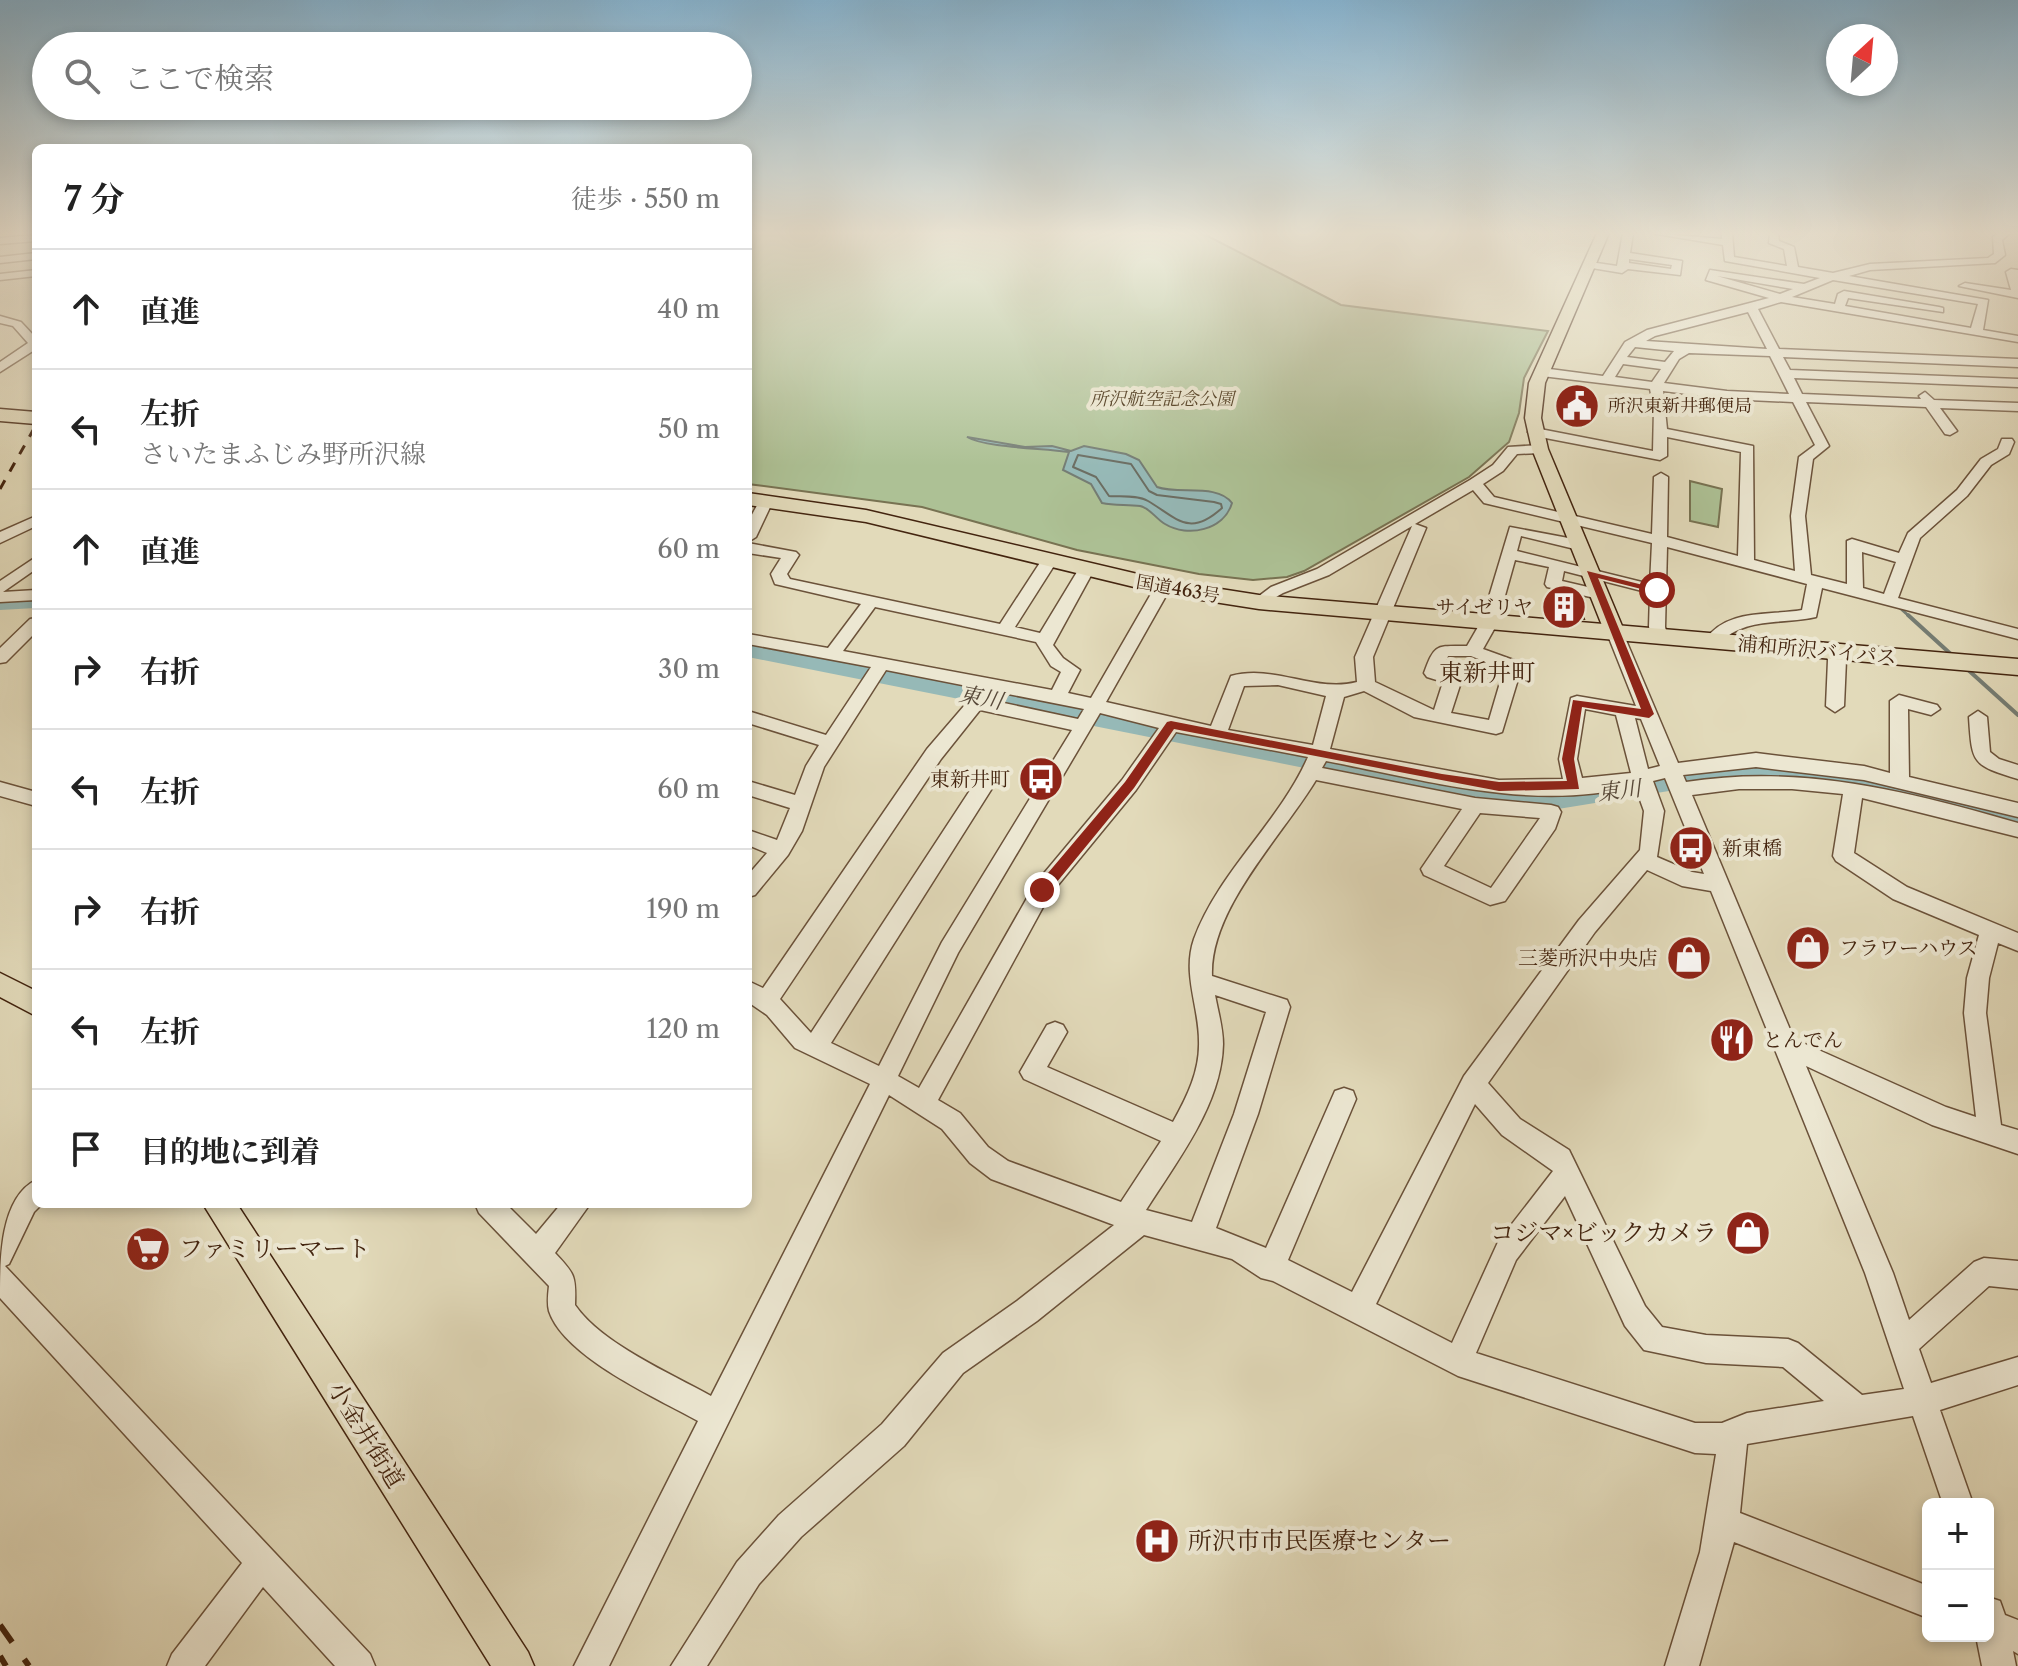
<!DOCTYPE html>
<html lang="ja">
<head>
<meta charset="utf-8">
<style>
  body { margin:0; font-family:"Libre Caslon Text","Noto Serif JP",serif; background:#f2f2f2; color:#222 }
  .controls { position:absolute; right:24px; bottom:24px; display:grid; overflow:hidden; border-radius:12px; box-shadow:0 4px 12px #0003 }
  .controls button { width:72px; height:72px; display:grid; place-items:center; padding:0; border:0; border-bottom:2px solid #e0e0e0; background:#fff; color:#222; font:40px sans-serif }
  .compass { position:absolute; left:1826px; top:24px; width:72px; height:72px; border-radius:50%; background:#fff; box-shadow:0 4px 12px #0003; rotate:26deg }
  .stop { position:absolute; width:24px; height:24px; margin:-18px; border:6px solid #8f2418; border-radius:50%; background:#fff }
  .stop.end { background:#8f2418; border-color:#fff; box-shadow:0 2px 8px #0008 }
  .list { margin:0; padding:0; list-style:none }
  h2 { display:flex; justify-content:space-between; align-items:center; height:104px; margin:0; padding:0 32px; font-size:34px }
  h2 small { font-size:26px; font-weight:400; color:#767676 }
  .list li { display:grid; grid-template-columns:52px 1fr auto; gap:24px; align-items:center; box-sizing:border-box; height:120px; padding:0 32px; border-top:2px solid #e0e0e0 }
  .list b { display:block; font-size:30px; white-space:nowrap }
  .list p { margin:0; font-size:26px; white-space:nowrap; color:#767676 }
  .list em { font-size:26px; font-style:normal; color:#767676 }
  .icon { flex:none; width:44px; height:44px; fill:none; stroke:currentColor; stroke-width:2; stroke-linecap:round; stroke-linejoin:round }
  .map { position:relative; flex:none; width:2018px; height:1666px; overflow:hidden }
  .search { position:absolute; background:#fff; box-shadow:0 4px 12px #0003; left:32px; top:32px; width:720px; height:88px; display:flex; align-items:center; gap:20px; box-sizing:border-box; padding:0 28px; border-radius:44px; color:#767676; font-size:30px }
  .panel { position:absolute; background:#fff; box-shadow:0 4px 12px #0003; left:32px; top:144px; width:720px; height:1064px; border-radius:12px }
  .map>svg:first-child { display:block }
  .green { fill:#adc195; stroke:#787252; stroke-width:2 }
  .water { fill:#96b9b7; stroke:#757d74; stroke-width:2 }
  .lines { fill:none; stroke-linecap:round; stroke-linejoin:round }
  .shore { stroke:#6c6e63; stroke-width:2 }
  .stream-far1 { stroke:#757d74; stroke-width:3 }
  .stream { stroke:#757d74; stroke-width:4 }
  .river { fill:#96b9b7; fill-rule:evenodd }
  .building { fill:#e4a295; stroke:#43240f; stroke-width:2 }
  .minor-casing { stroke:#6b523a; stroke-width:3 }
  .major-casing { stroke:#43240f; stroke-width:3 }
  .highway-casing { stroke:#43240f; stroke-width:3 }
  .minor { fill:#ece7d2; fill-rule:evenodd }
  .major { fill:#e2daba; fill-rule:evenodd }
  .highway { fill:#e2daba; fill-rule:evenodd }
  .rail-far1 { stroke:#43240f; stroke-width:3; stroke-dasharray:10 10; stroke-linecap:butt }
  .rail { stroke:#43240f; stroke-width:6; stroke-dasharray:21 21; stroke-linecap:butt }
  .route { fill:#8f2418 }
  .labels { text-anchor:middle; stroke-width:8; stroke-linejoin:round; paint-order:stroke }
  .far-park-label { font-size:18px; font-style:italic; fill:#5e4b30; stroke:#ece7d2 }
  .far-poi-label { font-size:18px; fill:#43240f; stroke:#ece7d2; text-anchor:start }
  .far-street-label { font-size:18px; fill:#43240f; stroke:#ece7d2 }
  .poi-label { font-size:20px; fill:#43240f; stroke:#ece7d2; text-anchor:end }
  .street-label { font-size:20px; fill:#43240f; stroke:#ece7d2 }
  .water-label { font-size:22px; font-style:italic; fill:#584939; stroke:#ece7d2 }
  .quarter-label { font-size:24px; fill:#43240f; stroke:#ece7d2 }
  .near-poi-label { font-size:24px; fill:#43240f; stroke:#ece7d2; text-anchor:start }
  .near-street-label { font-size:24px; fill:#43240f; stroke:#ece7d2 }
</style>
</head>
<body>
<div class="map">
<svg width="2018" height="1666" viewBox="0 0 2018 1666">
  <rect width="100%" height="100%" fill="#e2daba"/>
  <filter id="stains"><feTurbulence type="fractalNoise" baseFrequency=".0025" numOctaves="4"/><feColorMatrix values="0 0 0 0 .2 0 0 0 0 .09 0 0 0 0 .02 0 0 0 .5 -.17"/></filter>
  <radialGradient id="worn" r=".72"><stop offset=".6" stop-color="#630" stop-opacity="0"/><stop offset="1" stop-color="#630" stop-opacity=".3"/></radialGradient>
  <path class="green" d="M748 233H1202L1341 305 1548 331 1524 378 1519 413 1509 442 1469 477 1304 571 1287 577 1253 580 1199 574 1077 550 922 507 748 484Z
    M1690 481 1722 489 1718 527 1690 521Z"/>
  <path class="water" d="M967 437 1025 447 1052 446 1071 451 1084 446 1126 454 1139 460 1157 487C1179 495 1217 483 1232 503 1224 530 1188 538 1165 524 1156 519 1150 508 1140 506 1128 504 1115 506 1102 503L1091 484 1063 470 1069 452C1043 448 986 448 967 437Z"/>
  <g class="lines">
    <path class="shore" d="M1078 455 1131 464 1149 491 1157 495 1214 502 1221 504 1222 508C1189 538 1177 518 1148 501 1138 495 1121 497 1109 496L1096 477 1073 467Z"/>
    <path class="stream-far1" d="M1900 608 1910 617"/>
    <path class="stream" d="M1908 615 1954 657
      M1966 668 2018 715"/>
    <path class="river" d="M36 596V608L0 610V598Z
      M748 643 1490 787C1523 791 1555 792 1587 788 1637 781 1687 767 1737 764 1833 759 1927 787 2018 813V833L1880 795 1773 781 1712 784 1558 809 1490 805 748 657Z"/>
  </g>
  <path class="building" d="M1547 600 1578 603 1584 619 1552 617Z"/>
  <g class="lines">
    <g class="minor-casing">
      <path id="minor" d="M1623 233H1633L1630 253 1682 261 1680 275 1628 269 1622 273 1586 267V263L1590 262 1617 266ZM1629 259 1672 265 1671 269 1629 263Z
        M1651 233 1722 239V233H1732L1734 257 1787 266 1784 249 1769 243 1770 233H1778L1779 241 1794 247 1798 267 1833 273 1870 264 1988 258 1994 254 1993 237 1998 233H2010L2002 240 2005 255 1995 263 1870 270 1849 276 1988 300 1983 330 2018 336V342L1781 302 1758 309 1779 349 2018 359V367L1783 357 1790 370 2018 379V387L1794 378 1802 394 1921 399 1919 396 1925 392 1934 400 2018 403V411L1940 408 1957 431 1950 435 1945 434 1926 407 1806 402 1829 446 1813 459 1805 516 1811 575 1847 584V541L1852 539 1899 553 1908 533 1957 490 1981 459 1998 449 2002 439H2012L2014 442 2009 454 1991 465 1967 496 1920 538 1898 598 2018 629V639L1822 588 1816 617C1782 625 1743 616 1718 645H1706L1704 641C1727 608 1767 616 1802 610L1807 584 1667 547 1665 627 1668 637 1660 642 1654 641 1649 627 1650 593 1564 571 1562 581 1605 591 1607 594 1599 599 1547 587 1545 584 1549 567 1515 560 1497 624 1483 649 1519 662 1522 666 1502 732 1496 734 1414 717 1364 691 1344 697 1330 749 1499 780 1563 779 1559 759 1571 698 1577 696 1636 706 1607 633 1615 628 1623 633 1678 763 1756 753 1864 766 1890 773V701L1899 695 1937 705 1940 709 1931 715 1908 709 1909 777 2018 803V817L1864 780 1756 767 1683 775 1686 782C1801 764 1908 791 2018 823V837L1862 798 1854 853 1907 887 2018 933V951L1998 943 1989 978 1986 1013 2001 1125 2018 1130V1154L1932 1125 1806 1066 1893 1273 1909 1320 1974 1262 1984 1258 2018 1261V1289L1989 1286 1919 1349 1931 1383 2018 1357V1385L1940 1410 1973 1504H1943L1913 1416 1747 1444 1740 1513 1928 1586V1618L1734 1542 1699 1666H1665L1700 1552 1716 1454 1695 1453 1458 1376 1273 1281 1261 1278 1232 1259 1144 1235 1037 1321 963 1373 904 1446 801 1537 759 1584 707 1666H671L737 1562 779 1515 882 1424 943 1353 1017 1301 1114 1225 991 1179 970 1163 942 1129 889 1095 609 1666H574L698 1421C657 1398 564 1357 549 1311 547 1303 548 1295 549 1286L479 1213 475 1204H506L536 1234 561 1204H590L555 1253C575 1274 576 1276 575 1305 602 1344 670 1373 711 1396L870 1084 795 1048 767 1015 748 1002V981L763 988 927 749 970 699 976 697 1078 719 1084 709 886 670 824 767 802 831 788 855 755 895 748 897V875L767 853 748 845V830L777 840 790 808 748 795V781L795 795 806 766 819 745 748 723V711L826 735 871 667 748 644V634L828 648 861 604 775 584 771 574 781 558 748 553V543L796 552 799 555 787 574 790 579 1000 624 1043 558H1055L1057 561 1015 627 1040 633 1080 567H1092L1094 570 1053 645 1063 658 1080 670 1068 693 1091 698 1155 587 1157 584H1169L1171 587 1106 702 1211 726 1231 676C1274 664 1315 693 1357 682L1355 657 1412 526 1329 575 1283 593 1259 607 1251 602 1271 587 1317 569 1470 480 1493 465 1508 447 1540 445 1547 449 1540 453 1517 454 1503 471 1483 484 1494 497 1652 534 1654 477 1661 473 1668 477 1667 537 1738 556 1741 452 1667 437V456L1660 460 1535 436 1528 432 1535 428 1653 451 1654 409 1650 389 1542 376 1536 372 1542 368 1603 376 1625 342 1647 330 1769 298 1706 280 1710 270 1804 284 1820 278 1725 261 1723 245ZM1717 276 1793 289 1780 294ZM1833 280 1978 304 1971 328 1845 306 1848 298 1943 312V308L1939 307 1844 291 1838 294 1835 304 1792 297ZM1748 312 1767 349 1646 341 1655 336ZM1635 347 1674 351 1665 362 1627 357ZM1689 353 1770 356 1789 394 1727 391 1664 383 1679 359ZM1623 364 1661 369 1652 382 1615 377ZM1663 391 1727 399 1793 402 1815 445 1799 457 1791 516 1795 571 1754 560 1753 446 1667 429ZM1473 490 1484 503 1652 543 1650 584 1517 551 1521 536 1579 550 1587 545 1579 540 1510 527 1482 620 1467 646C1436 646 1435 643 1424 673L1427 677 1443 682 1434 710 1375 682 1373 657 1426 528 1415 524ZM1862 552 1896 562 1884 594 1863 588ZM875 607 1036 642 1051 666 1061 672 1052 690 843 651ZM1448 656H1471L1504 669 1489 720 1451 713 1462 679 1459 675 1443 670ZM1278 685 1326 696 1313 745 1228 730 1244 686ZM1585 709 1616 715 1631 773 1582 778 1577 759ZM980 710 1072 730 942 942 879 1066 831 1043 996 782 999 777 996 772H982L811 1033 780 999 941 759ZM1100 713 1159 728 1122 780 1035 884 919 1088 898 1076 958 953ZM1635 718 1641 719 1660 766 1648 769ZM1176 732 1308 757C1279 823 1219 871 1194 939 1182 974 1199 1006 1199 1041 1200 1071 1187 1097 1173 1122L1047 1067 1067 1032 1063 1025 1055 1022 1047 1025 1020 1072 1024 1079 1161 1141 1121 1202 1008 1161 988 1147 960 1113 938 1100 1049 896 1136 790ZM1326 761C1425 780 1533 812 1635 786L1644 811 1640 850 1579 920 1464 1076 1352 1292 1288 1260 1356 1099 1353 1091 1344 1088 1335 1091 1266 1248 1216 1228 1258 1114 1290 1007 1287 1000 1212 976C1209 909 1283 835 1316 780L1462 809 1421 869 1424 875 1490 905 1505 901 1555 829 1561 812 1558 807 1551 805 1475 798 1322 768ZM1665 778 1704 874 1692 872 1657 857 1664 811 1653 781ZM1739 789H1792L1843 794 1833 856 1836 861 1893 899 1979 935 1967 978 1964 1013 1976 1117 1946 1107 1794 1039 1692 795ZM1480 813 1540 818 1491 888 1444 866ZM1647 870 1682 886 1711 891 1865 1273 1904 1389 1862 1395 1798 1343 1788 1339 1706 1335 1662 1327 1645 1306 1569 1150 1520 1119 1488 1083 1595 932ZM1215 995 1266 1012 1234 1114 1192 1222 1146 1210C1177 1161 1222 1104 1223 1044 1223 1028 1218 1011 1215 995ZM1475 1104 1502 1135 1553 1171 1498 1242 1452 1343 1376 1304ZM1565 1196 1625 1326 1644 1350 1706 1363 1783 1367 1824 1401 1747 1413 1722 1423H1695L1476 1353 1516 1260Z
        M36 235V241L0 244V238Z
        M36 253V259L0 263V257Z
        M2011 269 2018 270V298L1959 286 1965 283 2011 290 2006 272Z
        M36 270V276L0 280V274Z
        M0 316 21 322 36 338V349L0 372V362L28 343 13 326 0 323Z
        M766 497 773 501 756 537 748 542V522L761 498Z
        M36 516V526L0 543V532Z
        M36 557V569L3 592 36 590V600L0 602V581Z
        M36 618V632L6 662 0 663V648L30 619Z
        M1834 646 1840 647 1846 660 1844 706 1835 712 1826 706 1828 660 1825 651Z
        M1978 711 1987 717 1990 752 1999 759 2018 765V779C1972 765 1972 764 1969 717Z
        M0 782 36 792V806L0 796Z
        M36 1180V1204H42L34 1212 9 1264 5 1266 370 1654 375 1666H335L263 1587 205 1666H167L172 1654 242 1563 0 1298C0 1259 0 1198 36 1180Z
        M1988 1597 2000 1601 2005 1615 2018 1620V1654L2013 1651 2016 1666H1982L1976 1636H1988Z"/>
    </g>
    <g class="major-casing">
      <path id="major" d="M1597 233H1609L1545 383 1541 418 1548 449 1625 633 1615 639 1605 633 1532 449 1525 418 1529 383Z
        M0 973 36 991V1016L0 997Z
        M203 1204H237L528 1652 534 1666H491Z"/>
    </g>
    <g class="highway-casing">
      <path id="highway" d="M0 409 36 412V424L0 421Z
        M748 493 866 510 1163 580 1259 595 2018 659V675L1259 609 1163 594 866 522 748 505Z"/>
    </g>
    <use href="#minor" class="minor"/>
    <use href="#major" class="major"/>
    <use href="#highway" class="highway"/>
    <path class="rail-far1" d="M0 489 36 425"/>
    <path class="rail" d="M0 1625 29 1666
      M0 1656 6 1666"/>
  </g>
  <linearGradient id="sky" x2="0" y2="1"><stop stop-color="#87b6d4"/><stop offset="0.5" stop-color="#f2eee0"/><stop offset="1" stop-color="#f2eee0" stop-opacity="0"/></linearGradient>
  <rect width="2018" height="466" fill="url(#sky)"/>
  <path class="route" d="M1587 571 1663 590 1657 593 1598 578 1654 714 1649 718 1582 707 1574 759 1579 789 1499 791 1174 729 1134 788 1047 894H1037V886L1125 782 1167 722 1171 721 1442 774 1499 782 1567 781 1562 759 1573 700 1641 709Z"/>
  <defs>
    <g id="civic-disc" transform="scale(2.3)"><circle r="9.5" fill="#8f2418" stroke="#ece7d2"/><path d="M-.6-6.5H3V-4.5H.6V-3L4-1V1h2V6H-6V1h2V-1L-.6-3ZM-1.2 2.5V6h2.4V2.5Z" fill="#fff"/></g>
    <g id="building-disc" transform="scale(2.3)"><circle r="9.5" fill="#8f2418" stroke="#ece7d2"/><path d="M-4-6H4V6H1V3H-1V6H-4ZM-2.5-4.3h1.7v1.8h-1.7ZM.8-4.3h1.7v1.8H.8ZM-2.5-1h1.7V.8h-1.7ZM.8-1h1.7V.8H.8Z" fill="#fff"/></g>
    <g id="bus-disc" transform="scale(2.3)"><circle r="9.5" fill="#8f2418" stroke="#ece7d2"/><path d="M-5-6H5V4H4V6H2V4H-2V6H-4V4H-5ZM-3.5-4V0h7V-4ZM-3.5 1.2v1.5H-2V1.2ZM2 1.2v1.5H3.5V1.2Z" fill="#fff"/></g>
    <g id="shop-disc" transform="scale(2.3)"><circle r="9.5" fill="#8f2418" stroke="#ece7d2"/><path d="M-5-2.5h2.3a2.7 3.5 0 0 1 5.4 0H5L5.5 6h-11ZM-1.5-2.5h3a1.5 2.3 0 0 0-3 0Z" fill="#fff"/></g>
    <g id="restaurant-disc" transform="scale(2.3)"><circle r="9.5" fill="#8f2418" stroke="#ece7d2"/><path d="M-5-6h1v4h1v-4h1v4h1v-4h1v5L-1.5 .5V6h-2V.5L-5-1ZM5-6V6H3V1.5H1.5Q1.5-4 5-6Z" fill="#fff"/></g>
    <g id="supermarket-disc" transform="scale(2.3)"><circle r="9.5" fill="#8f2418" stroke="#ece7d2"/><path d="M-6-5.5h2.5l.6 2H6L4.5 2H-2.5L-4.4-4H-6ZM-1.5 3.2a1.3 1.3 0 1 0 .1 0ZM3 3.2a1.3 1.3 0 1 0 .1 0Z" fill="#fff"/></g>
    <g id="hospital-disc" transform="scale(2.3)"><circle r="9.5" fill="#8f2418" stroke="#ece7d2"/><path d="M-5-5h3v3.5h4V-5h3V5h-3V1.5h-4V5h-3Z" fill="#fff"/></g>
  </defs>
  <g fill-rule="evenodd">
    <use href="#civic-disc" x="1577" y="406"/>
    <use href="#building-disc" x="1564" y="607"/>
    <use href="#bus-disc" x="1041" y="779"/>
    <use href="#bus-disc" x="1691" y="848"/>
    <use href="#shop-disc" x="1808" y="948"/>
    <use href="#shop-disc" x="1689" y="958"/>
    <use href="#restaurant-disc" x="1732" y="1040"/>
    <use href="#shop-disc" x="1748" y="1233"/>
    <use href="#supermarket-disc" x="148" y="1249"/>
    <use href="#hospital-disc" x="1157" y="1541"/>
  </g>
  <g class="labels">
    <g class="far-park-label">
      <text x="1162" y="405">所沢航空記念公園</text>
    </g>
    <g class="far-poi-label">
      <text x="1608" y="412">所沢東新井郵便局</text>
    </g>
    <g class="far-street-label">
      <text transform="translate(1178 589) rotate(10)" y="6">国道463号</text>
    </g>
    <g class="poi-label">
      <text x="1533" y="614">サイゼリヤ</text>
      <text x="1010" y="786">東新井町</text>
      <text x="1722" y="855" text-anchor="start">新東橋</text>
      <text x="1839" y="955" text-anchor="start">フラワーハウス</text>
      <text x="1658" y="965">三菱所沢中央店</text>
      <text x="1763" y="1047" text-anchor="start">とんでん</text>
    </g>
    <g class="street-label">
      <text transform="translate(1817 650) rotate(5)" y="7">浦和所沢バイパス</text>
    </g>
    <g class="water-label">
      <text transform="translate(981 697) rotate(11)" y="8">東川</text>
      <text transform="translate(1619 790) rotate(-7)" y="8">東川</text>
    </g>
    <g class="quarter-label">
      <text x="1487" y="681">東新井町</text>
    </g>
    <g class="near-poi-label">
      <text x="1717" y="1241" text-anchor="end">コジマ×ビックカメラ</text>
      <text x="179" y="1257">ファミリーマート</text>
      <text x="1188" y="1549">所沢市市民医療センター</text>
    </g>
    <g class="near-street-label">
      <text transform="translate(366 1435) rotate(58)" y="8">小金井街道</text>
    </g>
  </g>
  <rect width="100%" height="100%" filter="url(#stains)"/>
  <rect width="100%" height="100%" fill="url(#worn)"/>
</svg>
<div class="controls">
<button>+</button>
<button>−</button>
</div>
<svg class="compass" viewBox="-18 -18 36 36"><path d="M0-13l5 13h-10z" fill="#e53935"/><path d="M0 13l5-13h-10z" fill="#767676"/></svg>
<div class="stop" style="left:1657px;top:590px"></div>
<div class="stop end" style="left:1042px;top:890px"></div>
<div class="search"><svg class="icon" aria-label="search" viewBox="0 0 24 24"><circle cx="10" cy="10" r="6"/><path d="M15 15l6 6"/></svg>ここで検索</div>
<section class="panel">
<h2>7 分<small>徒歩 · 550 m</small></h2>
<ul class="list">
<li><svg class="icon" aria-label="ahead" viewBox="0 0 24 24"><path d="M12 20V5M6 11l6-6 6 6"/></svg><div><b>直進</b></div><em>40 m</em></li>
<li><svg class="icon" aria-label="left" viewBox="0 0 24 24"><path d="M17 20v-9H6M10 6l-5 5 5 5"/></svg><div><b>左折</b><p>さいたまふじみ野所沢線</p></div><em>50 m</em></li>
<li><svg class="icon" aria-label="ahead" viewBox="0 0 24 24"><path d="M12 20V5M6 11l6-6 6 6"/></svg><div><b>直進</b></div><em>60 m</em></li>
<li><svg class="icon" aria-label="right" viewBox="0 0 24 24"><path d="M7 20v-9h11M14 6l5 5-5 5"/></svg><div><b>右折</b></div><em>30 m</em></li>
<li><svg class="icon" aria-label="left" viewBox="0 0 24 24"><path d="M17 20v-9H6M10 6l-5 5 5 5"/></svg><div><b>左折</b></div><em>60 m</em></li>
<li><svg class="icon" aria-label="right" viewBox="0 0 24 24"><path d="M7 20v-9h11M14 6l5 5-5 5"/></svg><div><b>右折</b></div><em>190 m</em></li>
<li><svg class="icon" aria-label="left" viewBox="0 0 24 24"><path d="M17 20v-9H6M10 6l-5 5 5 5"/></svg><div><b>左折</b></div><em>120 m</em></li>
<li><svg class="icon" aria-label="arrive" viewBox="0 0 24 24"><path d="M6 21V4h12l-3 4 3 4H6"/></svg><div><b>目的地に到着</b></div></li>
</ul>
</section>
</div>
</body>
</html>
